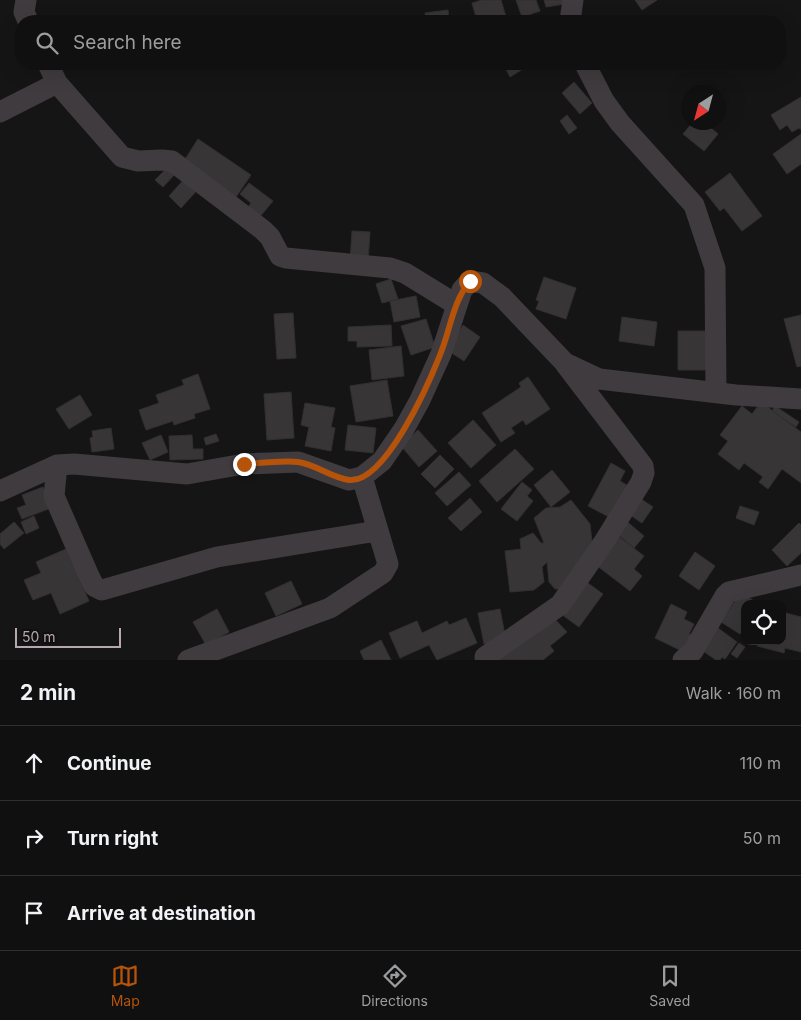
<!DOCTYPE html>
<html lang="en">
<head>
<meta charset="utf-8">
<style>
  body { margin:0; font-family:Inter,sans-serif; background:#1e1e1e; color:#f1f3f6 }
  .controls { position:absolute; right:15px; bottom:15px; display:grid; overflow:hidden; border-radius:10px; box-shadow:0 5px 20px #0002 }
  .controls button { width:45px; height:45px; display:grid; place-items:center; padding:0; border:0; border-bottom:1px solid #303030; background:#101010; color:#f1f3f6; font:25px sans-serif }
  .compass { position:absolute; left:681px; top:85px; width:45px; height:45px; border-radius:50%; background:#101010; box-shadow:0 5px 20px #0002; rotate:216deg }
  .scale { position:absolute; left:15px; bottom:12px; width:106px; box-sizing:border-box; padding-left:5px; border:2px solid #b6a7b1; border-top:0; font-size:14px; line-height:18px; white-space:nowrap; color:#b6a7b1; -webkit-text-stroke:4px #111010; paint-order:stroke }
  .stop { position:absolute; width:15px; height:15px; margin:-11px; border:4px solid #b45309; border-radius:50%; background:#fff }
  .stop.end { background:#b45309; border-color:#fff; box-shadow:0 1px 5px #0008 }
  .list { margin:0; padding:0; list-style:none }
  h2 { display:flex; justify-content:space-between; align-items:center; height:65px; margin:0; padding:0 20px; font-size:21px }
  h2 small { font-size:16px; font-weight:400; color:#9c9d9f }
  .list li { display:grid; grid-template-columns:32px 1fr auto; gap:15px; align-items:center; box-sizing:border-box; height:75px; padding:0 20px; border-top:1px solid #303030 }
  .list b { display:block; font-size:19px; white-space:nowrap }
  .list em { font-size:16px; font-style:normal; color:#9c9d9f }
  .icon { flex:none; width:28px; height:28px; fill:none; stroke:currentColor; stroke-width:2; stroke-linecap:round; stroke-linejoin:round }
  .map { position:relative; flex:none; width:801px; height:660px; overflow:hidden }
  .search { position:absolute; background:#101010; box-shadow:0 5px 20px #0002; left:15px; right:15px; top:15px; height:55px; display:flex; align-items:center; gap:12px; box-sizing:border-box; padding:0 18px; border-radius:20px; color:#9c9d9f; font-size:19px }
  .sheet { height:290px; background:#101010 }
  nav { display:flex; justify-content:space-around; align-items:center; box-sizing:border-box; height:70px; border-top:1px solid #303030; background:#101010; font-size:14px; color:#9c9d9f }
  nav a { display:grid; justify-items:center; gap:2px }
  nav .on { color:#b45309 }
  .map>svg:first-child { display:block }
  .building { fill:#383537; stroke:#322f30 }
  .lines { fill:none; stroke-linecap:round; stroke-linejoin:round }
  .minor { stroke:#403b3e; stroke-width:21 }
  .route { stroke:#b45309; stroke-width:6 }
</style>
</head>
<body>
<div class="map">
<svg width="801" height="660" viewBox="0 0 801 660">
  <rect width="100%" height="100%" fill="#161515"/>
  <path class="building" d="M482 0H501L507 20 477 21 472 3Z
    M516 0H536L540 11 522 17Z
    M544 0H571V3L546 7Z
    M635 0H657L642 10Z
    M448 10 449 21H426L425 13Z
    M514 64H524L526 67 510 77 506 69Z
    M574 82 592 103 580 114 562 93Z
    M801 97V129L799 128 792 132 787 125 780 130 771 115Z
    M567 115 577 128 569 134 560 121Z
    M693 122H704L718 134 704 151 683 134Z
    M801 134V164L787 174 773 154Z
    M198 139 251 175 236 197 184 161Z
    M169 166 176 173 163 187 155 180Z
    M730 173 762 216 742 231 724 208 720 211 705 192Z
    M187 176 200 187 181 208 169 196Z
    M249 183 273 201 258 219 246 210 251 203 240 194Z
    M352 231 370 232 368 262 350 261Z
    M544 277 576 288 566 319 536 309 539 301 536 300Z
    M391 279 398 299 382 303 376 284Z
    M416 296 420 317 394 322 390 301Z
    M293 313 296 358 277 359 274 314Z
    M801 315V366L797 367 784 319Z
    M622 317 657 322 654 346 619 341Z
    M426 319 435 347 411 355 401 326Z
    M391 325 392 346 357 347V341H348V327Z
    M463 325 480 337 464 361 447 350Z
    M678 331H710L711 370H678Z
    M401 346 404 376 372 380 369 350Z
    M198 374 210 409 194 414 195 418 174 425 173 421 146 430 139 410 159 403 156 395 184 385 182 380Z
    M528 377 550 409 526 425 523 420 511 428 515 433 501 442 482 413 521 387 519 383Z
    M387 380 393 416 356 422 350 386Z
    M291 392 294 438 267 440 264 394Z
    M80 395 92 415 69 429 56 409Z
    M761 402 801 432V483L782 469 768 489 759 482 763 477 744 463 739 470 718 454 728 441 720 435 742 406 752 414Z
    M305 403 335 408 331 427 335 428 331 451 305 446 309 427 301 425Z
    M775 406 799 422 796 427 772 411Z
    M473 420 496 445 471 468 448 443Z
    M348 425 376 428 373 453 345 450Z
    M111 428 114 449 92 452 90 438 93 437 92 431Z
    M418 430 437 451 419 467 401 446Z
    M216 434 219 441 206 445 204 438Z
    M161 435 168 452 150 460 142 443Z
    M192 435 193 449H203V459L170 460 169 436Z
    M515 449 534 469 497 502 479 481Z
    M440 455 454 469 435 488 421 474Z
    M611 463 625 471 620 481 630 487 613 519 588 506Z
    M552 470 570 492 551 507 534 485Z
    M459 472 471 485 447 506 435 493Z
    M522 482 532 490 527 496 533 501 517 521 501 509Z
    M43 487 51 508 22 519 17 508 26 505 22 495Z
    M638 497 653 507 642 523 627 513Z
    M470 498 482 512 461 531 448 518Z
    M571 500 590 524 593 551 562 589H555L549 582 547 562 542 567 544 582 534 590 510 592 505 551 521 549 520 539 533 533 541 543H544L534 518 546 508 560 507Z
    M740 506 759 512 754 525 736 518Z
    M34 516 39 528 26 534 21 522Z
    M625 520 644 536 634 548 615 532Z
    M14 522 24 533 4 549 0 544V534Z
    M799 523 801 525V553L787 566 772 550Z
    M618 536 644 556 634 569 642 576 630 591 596 565Z
    M66 549 89 601 60 614 51 593 33 600 24 580 41 573 36 562Z
    M695 552 715 566 699 590 679 576Z
    M291 581 302 604 276 616 265 593Z
    M585 581 603 594 579 627 561 614Z
    M741 592 758 604H745V627L740 634 721 622Z
    M671 604 687 612 684 619 694 624 689 634 692 635 684 652 655 638Z
    M217 609 229 632 206 645 193 622Z
    M500 609 506 640 484 644 478 613Z
    M782 612 801 617V652L785 648 784 653 757 646 758 641H782Z
    M550 614 567 632 550 646 554 651 543 660H498Z
    M466 618 477 643 437 660 429 645 400 658 389 633 417 621 422 633 447 621 449 625Z
    M718 628 737 642 725 659 722 657 720 660H716L703 651Z
    M381 640 391 660H364L360 651Z
    M739 643 745 647 737 658 731 654Z"/>
  <g class="lines">
    <path class="minor" d="M26 0 24 12 28 21
      M570 21 573 0
      M48 64 57 83 122 157 138 161 162 160 172 161 263 230 270 237 280 256 286 258 390 268 405 273 457 305
      M585 64 604 101 620 123 694 205 715 268 716 392
      M0 112 57 83
      M57 465 54 496 89 576 94 586 102 590 217 557 377 531
      M0 491 57 465 74 464 187 474 244 464 298 462 349 480 362 477 382 461 404 429 420 400 441 354 462 290 470 281 483 283 502 297 565 363 599 379 736 395 801 399
      M188 660 330 608 383 573 388 564 362 477
      M486 660 485 657 560 605 604 542 641 482 644 473 643 466 566 365
      M683 660 693 651 725 596 729 592 801 575"/>
  </g>
  <g class="lines">
    <path class="route" d="M244 464C259 463 285 460 298 462 315 464 332 478 349 480 385 484 429 383 440 355 450 331 453 301 470 281"/>
  </g>
</svg>
<div class="controls">
<button><svg class="icon" aria-label="locate" viewBox="0 0 24 24"><circle cx="12" cy="12" r="6"/><path d="M12 2v4M12 18v4M2 12h4M18 12h4"/></svg></button>
</div>
<svg class="compass" viewBox="-18 -18 36 36"><path d="M0-13l5 13h-10z" fill="#e53935"/><path d="M0 13l5-13h-10z" fill="#9c9d9f"/></svg>
<div class="scale">50 m</div>
<div class="stop" style="left:470px;top:281px"></div>
<div class="stop end" style="left:244px;top:464px"></div>
<div class="search"><svg class="icon" aria-label="search" viewBox="0 0 24 24"><circle cx="10" cy="10" r="6"/><path d="M15 15l6 6"/></svg>Search here</div>
</div>
<section class="sheet">
<h2>2 min<small>Walk · 160 m</small></h2>
<ul class="list">
<li><svg class="icon" aria-label="ahead" viewBox="0 0 24 24"><path d="M12 20V5M6 11l6-6 6 6"/></svg><div><b>Continue</b></div><em>110 m</em></li>
<li><svg class="icon" aria-label="right" viewBox="0 0 24 24"><path d="M7 20v-9h11M14 6l5 5-5 5"/></svg><div><b>Turn right</b></div><em>50 m</em></li>
<li><svg class="icon" aria-label="arrive" viewBox="0 0 24 24"><path d="M6 21V4h12l-3 4 3 4H6"/></svg><div><b>Arrive at destination</b></div></li>
</ul>
</section>
<nav>
<a class="on"><svg class="icon" aria-label="map" viewBox="0 0 24 24"><path d="M3 6l6-2 6 2 6-2v14l-6 2-6-2-6 2zM9 4v14M15 6v14"/></svg>Map</a>
<a><svg class="icon" aria-label="directions" viewBox="0 0 24 24"><path d="M12 3l9 9-9 9-9-9zM9 14v-3h6M13 9l2 2-2 2"/></svg>Directions</a>
<a><svg class="icon" aria-label="saved" viewBox="0 0 24 24"><path d="M7 4h10v16l-5-4-5 4z"/></svg>Saved</a>
</nav>
</body>
</html>
